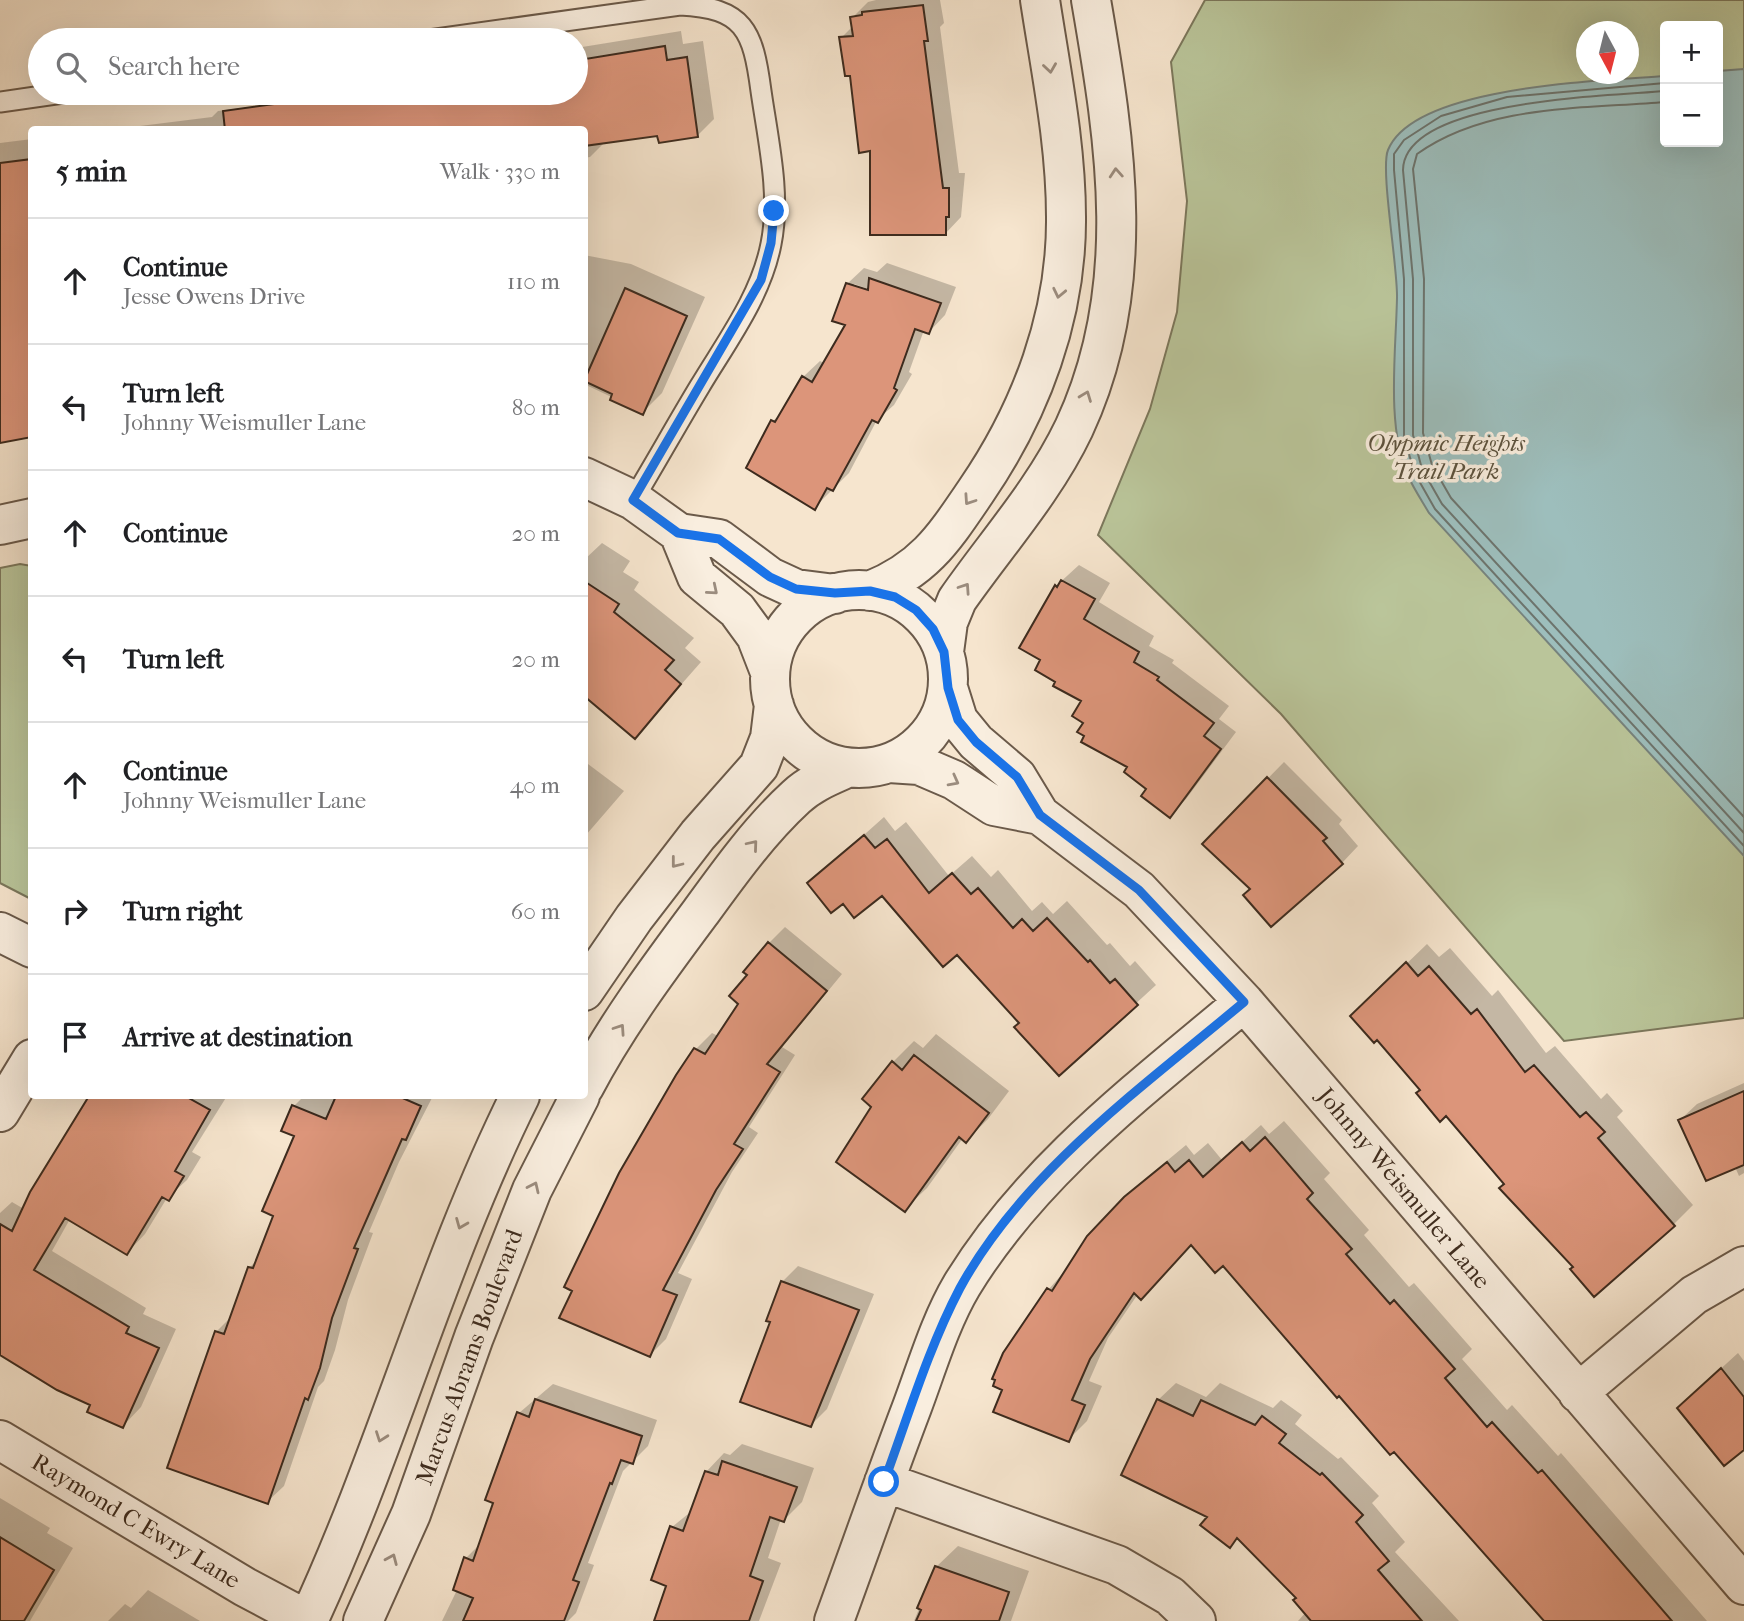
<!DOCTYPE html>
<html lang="en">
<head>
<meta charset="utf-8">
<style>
  body { margin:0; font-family:"IM FELL French Canon",serif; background:#f6f6f6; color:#202124 }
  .controls { position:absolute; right:21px; top:21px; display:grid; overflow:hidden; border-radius:7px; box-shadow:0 7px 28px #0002 }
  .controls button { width:63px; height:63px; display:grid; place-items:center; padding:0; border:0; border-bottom:2px solid #e0e0e0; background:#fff; color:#202124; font:35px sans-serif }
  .compass { position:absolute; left:1576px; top:21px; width:63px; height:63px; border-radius:50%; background:#fff; box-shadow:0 7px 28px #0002; rotate:173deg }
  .stop { position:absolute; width:21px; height:21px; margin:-16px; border:5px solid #1a73e8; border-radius:50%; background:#fff }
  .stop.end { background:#1a73e8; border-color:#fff; box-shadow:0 2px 7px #0008 }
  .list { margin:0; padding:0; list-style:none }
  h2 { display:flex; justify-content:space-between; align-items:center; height:91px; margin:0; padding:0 28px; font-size:30px }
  h2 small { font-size:23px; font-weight:400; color:#757577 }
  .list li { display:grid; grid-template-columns:46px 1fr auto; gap:21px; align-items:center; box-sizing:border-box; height:126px; padding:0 28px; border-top:2px solid #e0e0e0 }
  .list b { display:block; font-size:26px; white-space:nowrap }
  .list p { margin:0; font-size:23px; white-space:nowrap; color:#757577 }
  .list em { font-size:23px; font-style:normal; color:#757577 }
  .icon { flex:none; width:38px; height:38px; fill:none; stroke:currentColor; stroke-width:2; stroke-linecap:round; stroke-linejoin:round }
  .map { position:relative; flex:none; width:1744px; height:1621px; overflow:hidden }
  .search { position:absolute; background:#fff; box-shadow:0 7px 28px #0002; left:28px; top:28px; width:560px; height:77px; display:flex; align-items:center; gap:18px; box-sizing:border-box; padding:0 24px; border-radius:38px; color:#757577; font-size:26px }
  .panel { position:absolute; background:#fff; box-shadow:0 7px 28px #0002; left:28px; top:126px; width:560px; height:973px; border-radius:7px }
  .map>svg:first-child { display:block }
  .green { fill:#bac59a; stroke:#7c785c; stroke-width:2; fill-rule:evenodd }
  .water { fill:#9dbebc; stroke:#77837d; stroke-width:2 }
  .shadow { fill:#0003; fill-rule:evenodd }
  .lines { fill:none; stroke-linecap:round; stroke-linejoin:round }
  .shore { stroke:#6d746d; stroke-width:2 }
  .building { fill:#dc957a; stroke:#3d2b1e; stroke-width:2 }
  .service-casing { stroke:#6b5a4a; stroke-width:23 }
  .minor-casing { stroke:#6b5a4a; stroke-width:42 }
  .service { stroke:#f9eedf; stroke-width:19 }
  .minor { stroke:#f9eedf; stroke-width:38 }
  .oneway { stroke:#9b8c7e }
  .route { stroke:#1a73e8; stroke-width:9 }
  .labels { text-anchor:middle; stroke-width:7; stroke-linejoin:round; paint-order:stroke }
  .park-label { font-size:24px; font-style:italic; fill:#5c523d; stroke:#f9eedf }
  .street-label { font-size:24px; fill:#3d2b1e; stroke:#f9eedf }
</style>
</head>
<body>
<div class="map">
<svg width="1744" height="1621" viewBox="0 0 1744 1621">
  <rect width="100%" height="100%" fill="#f6e5ce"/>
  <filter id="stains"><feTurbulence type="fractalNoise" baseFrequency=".00286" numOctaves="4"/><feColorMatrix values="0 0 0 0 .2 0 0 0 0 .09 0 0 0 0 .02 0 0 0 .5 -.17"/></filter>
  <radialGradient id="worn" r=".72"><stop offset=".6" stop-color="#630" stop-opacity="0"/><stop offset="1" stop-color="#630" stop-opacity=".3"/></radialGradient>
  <path class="green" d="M1205 0H1744V1018L1564 1041 1281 714 1098 535 1150 409 1177 312 1187 201 1171 62ZM1665 26H1718V142H1665ZM1586 32H1628V74H1586Z
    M20 564 32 566 31 899 0 883V568Z"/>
  <path class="water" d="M1744 69V856L1429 513C1422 501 1414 489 1408 476 1386 427 1396 351 1397 298 1398 268 1380 169 1388 150 1414 85 1604 81 1665 76V142H1718V71Z"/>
  <path class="shadow" d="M876 0H940L944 23 940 27 959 173H965L961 217 945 234 872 149 841 38 853 26 852 18 868 2Z
    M681 31 683 44 703 41 714 119 698 135 659 134 606 141 590 157 584 158V130H108L212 117 218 111 259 106 266 98 290 93H576V48Z
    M32 139V229L0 240V143Z
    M584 255 631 264 705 297 662 393 643 412 584 384Z
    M887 263 956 287 945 315 929 332 924 330 909 372 912 374 894 405 877 420 849 473 815 507 773 421 784 411 803 377 820 361 824 363 848 324 847 284 864 268 877 272ZM854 284 877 292 876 295 854 287Z
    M602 543 630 561 623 572 639 582 634 590 694 638 685 648 701 662 635 737 584 694V560Z
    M1079 565 1110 583 1099 602 1154 636 1149 646 1174 660 1172 663 1229 706 1219 719 1236 732 1186 799 1170 815 1130 766 1087 735 1084 700 1057 681 1042 660 1056 586Z
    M584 761 624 791 586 835 584 834Z
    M1284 762 1342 820 1339 824 1358 846 1342 863 1252 889 1204 844Z
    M884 817 895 831 906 822 949 876 972 856 991 877 998 870 1032 911 1042 902 1053 914 1067 901 1107 945 1110 943 1130 966 1135 961 1156 985 1059 1074 1021 1023 958 952 882 894 844 901 810 883Z
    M785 927 842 974 782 1047 795 1055 749 1127 758 1133 732 1172 678 1273 692 1279 666 1339 650 1355 696 1049 712 1033 718 1036 740 1003 750 975 769 943Z
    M1427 944 1439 957 1450 948 1492 996 1498 990 1546 1053 1555 1046 1601 1099 1607 1093 1623 1111 1617 1117 1693 1205 1673 1225 1506 1183 1422 1089 1372 997Z
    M936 1034 1009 1091 988 1119 966 1141 963 1138 927 1188 905 1209 874 1106 893 1062 914 1041 923 1048Z
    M1744 1083V1173L1739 1176 1735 1167 1680 1120 1697 1104Z
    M92 1096H227L192 1152 201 1157 187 1180 167 1198 145 1234 127 1253 70 1219 52 1251 146 1308 143 1314 176 1329 141 1407 123 1426 92 1404 0 1353V1213L12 1202 24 1209Z
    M304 1096H433L399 1162 369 1232 373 1233 348 1300 335 1350 324 1381 318 1387 284 1486 267 1502 216 1332 232 1316 249 1268 259 1258 275 1215 297 1135 294 1106Z
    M1284 1121 1330 1173 1324 1179 1369 1230 1364 1235 1409 1287 1414 1283 1472 1349 1462 1359 1507 1410 1512 1405 1558 1456 1561 1453 1707 1621H1544L1474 1537 1224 1263 1192 1244 1138 1294 1108 1338 1089 1381 1102 1386 1087 1421 1069 1439 1005 1389V1354L1049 1289 1145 1179 1186 1145 1194 1155 1208 1143 1222 1160 1261 1125 1269 1134Z
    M798 1266 874 1294 827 1409 811 1425 772 1321 782 1282Z
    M1738 1353 1744 1361V1447L1692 1395Z
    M1176 1383 1206 1397 1220 1383 1273 1408 1281 1400 1302 1415 1295 1424 1338 1459 1341 1457 1379 1496 1372 1503 1405 1542 1395 1552 1459 1621H1298L1306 1612 1298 1598 1238 1536 1210 1516 1158 1400Z
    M553 1384 657 1420 648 1446 623 1471 588 1563 594 1565 576 1613 568 1621H442L456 1592 466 1558 481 1543 519 1413Z
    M742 1444 814 1468 802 1502 784 1520 781 1519 768 1558 781 1563 759 1621H655L669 1585 672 1527 693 1510 706 1472 724 1453 730 1455Z
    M0 1498 50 1528 47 1533 73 1548 30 1621H0Z
    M958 1546 1029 1571 1011 1621H914L936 1567Z
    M148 1590 200 1621H108L125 1604 131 1608Z"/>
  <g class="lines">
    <path class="shore" d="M1665 83 1507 97 1441 116 1404 140 1394 154V170L1404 279V436L1414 472 1435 509 1744 846
      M1665 91C1613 96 1404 99 1403 170L1413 279V435L1422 469 1442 504 1744 833
      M1665 102C1583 109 1487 104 1417 154L1413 169 1424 279 1423 433 1432 465 1451 498 1744 817"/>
  </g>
  <path class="building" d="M923 5 928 41H924L943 188H949V217H946V235H870V151L859 153 850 76H845L839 37 853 36 850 17 862 15V12Z
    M665 46 667 60 687 57 698 137 659 143 657 136 584 146V130H225L223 111 355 93H576V67L580 66 579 60Z
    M32 159V437L0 443V163Z
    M869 278 941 303 929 334 915 329 894 388 897 390 878 423 872 420 833 491 827 488 815 510 746 468 771 420 775 422 802 376 812 382 845 325 832 321 846 283 868 290Z
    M625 288 687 316 643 415 610 400 612 394 584 381Z
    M1061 580 1095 599 1084 619 1139 652 1134 662 1159 677 1157 680 1214 723 1204 736 1221 749 1170 818 1141 796 1146 789 1124 772 1127 767 1081 742 1084 736 1077 732 1083 723 1072 716 1081 701 1053 686 1055 682 1035 670 1040 660 1019 648 1055 585 1057 587Z
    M584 581 619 604 614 612 674 660 665 670 681 684 635 739 584 696Z
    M1267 777 1327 838 1323 841 1343 864 1271 927 1243 895 1250 889 1202 844Z
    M864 835 875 848 887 839 929 893 952 873 971 894 978 888 1013 928 1022 919 1033 931 1047 918 1088 962 1090 960 1110 983 1115 979 1138 1005 1059 1076 1014 1027 1019 1023 957 955 943 967 882 896 854 918 843 904 831 913 807 883Z
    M768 942 827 991 767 1064 780 1072 734 1144 743 1149 716 1190 663 1290 677 1295 650 1357 559 1318 572 1291 564 1287 619 1173 676 1075 694 1048 705 1054 738 1004 729 996 747 975 743 972Z
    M1406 962 1418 976 1429 966 1471 1014 1477 1009 1525 1072 1534 1065 1580 1117 1586 1112 1605 1132 1598 1138 1675 1226 1594 1297 1570 1269 1573 1267 1499 1188 1504 1184 1446 1116 1440 1122 1416 1093 1420 1090 1377 1040 1374 1043 1350 1016Z
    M914 1055 989 1113 966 1143 959 1137 905 1212 836 1162 871 1107 862 1099 892 1061 902 1070Z
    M1744 1091V1165L1706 1181 1678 1120Z
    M89 1096H185L210 1110 175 1171 184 1176 169 1201 162 1197 127 1255 65 1218 34 1270 129 1327 126 1333 159 1348 123 1428 87 1412 90 1405 57 1390 0 1355V1224L12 1231 30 1192Z
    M336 1096H398L421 1106 406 1140 402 1139 354 1248 358 1249 332 1318 320 1368 308 1400 305 1398 268 1504 167 1468 215 1331 224 1334 248 1267 253 1268 273 1216 262 1211 294 1136 281 1131 292 1105 326 1119Z
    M1265 1137 1313 1193 1307 1199 1352 1249 1346 1254 1390 1304 1394 1300 1455 1369 1445 1378 1487 1427 1492 1422 1538 1473 1542 1470 1672 1621H1544L1394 1452 1390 1455 1339 1396 1337 1398 1223 1266 1215 1273 1191 1245 1141 1300 1134 1293 1090 1359 1072 1400 1085 1405 1069 1442 993 1412 1002 1390 993 1386 995 1380 992 1379 1003 1353 1047 1288 1052 1291 1087 1236 1124 1197 1167 1162 1175 1172 1189 1160 1203 1177 1242 1142 1250 1151Z
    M781 1281 859 1310 811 1427 740 1402 770 1322 766 1321Z
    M1721 1368 1744 1397V1450L1724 1466 1677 1408Z
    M535 1399 642 1436 633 1464 621 1460 612 1484 610 1483 573 1580 579 1582 564 1621H463L473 1598 453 1590 464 1557 473 1561 493 1503 485 1500 517 1412 529 1417Z
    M1157 1399 1193 1416 1201 1400 1255 1425 1262 1416 1286 1434 1279 1443 1320 1475 1322 1473 1363 1515 1356 1522 1389 1561 1378 1570 1422 1621H1311L1293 1600 1296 1598 1237 1538 1230 1548 1200 1525 1207 1517 1121 1475Z
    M722 1461 797 1487 784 1522 770 1517 750 1576 763 1581 749 1621H654L666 1586 651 1580 670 1526 683 1531 705 1471 718 1475Z
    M0 1537 54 1570 24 1621H0Z
    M935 1566 1009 1592 999 1621H916L921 1610 917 1608Z"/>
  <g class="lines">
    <g class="service-casing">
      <path id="service" d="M429 40 680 5C744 8 753 30 761 91 768 140 781 195 771 244 761 296 727 341 700 386 677 424 656 462 633 500
        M0 102 63 93"/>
    </g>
    <g class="minor-casing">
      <path id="minor" d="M584 477 633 500 679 533 719 539 770 577 796 589 835 594
        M0 525 32 518
        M679 533 697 577 737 610 756 636 770 672
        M770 679a89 89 0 1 1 178 0a89 89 0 1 1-178 0Z
        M870 591C925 569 944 538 976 491 1031 411 1067 315 1066 217 1066 144 1051 72 1040 0
        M944 652 948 622 957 600C996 544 1044 491 1074 428 1139 289 1116 145 1091 0
        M948 688 958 720 976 742 1017 777 1040 815 1139 890 1244 1002 1744 1585
        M889 763 919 765 954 780 994 806 1040 815
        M0 932 32 948
        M584 991 634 918 698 835 759 766 770 738 774 705
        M584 1087C616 1026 659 968 700 913 729 873 760 830 796 797 811 783 829 776 847 768
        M0 1112 32 1059
        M1578 1393 1694 1295 1744 1266
        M0 1440 245 1587 309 1621
        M884 1482 1117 1565 1170 1596 1196 1621
        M308 1621C388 1449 436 1265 520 1096
        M363 1621 411 1514 474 1337 532 1190 580 1096
        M834 1621C860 1550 885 1478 912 1407 927 1367 940 1322 962 1285 1032 1170 1142 1088 1244 1002"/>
    </g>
    <use href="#service" class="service"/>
    <use href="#minor" class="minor"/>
  </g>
  <defs><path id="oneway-chevron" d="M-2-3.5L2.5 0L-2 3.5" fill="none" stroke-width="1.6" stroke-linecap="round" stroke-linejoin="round" transform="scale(1.75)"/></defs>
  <g class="oneway">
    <use href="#oneway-chevron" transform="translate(1050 68) rotate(82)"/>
    <use href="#oneway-chevron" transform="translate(1116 173) rotate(-94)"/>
    <use href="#oneway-chevron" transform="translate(1059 293) rotate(102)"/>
    <use href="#oneway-chevron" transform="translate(1086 396) rotate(-69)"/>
    <use href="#oneway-chevron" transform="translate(969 500) rotate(124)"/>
    <use href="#oneway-chevron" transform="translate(965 588) rotate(-56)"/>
    <use href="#oneway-chevron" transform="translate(713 590) rotate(40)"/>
    <use href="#oneway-chevron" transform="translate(954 781) rotate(28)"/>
    <use href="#oneway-chevron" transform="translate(753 845) rotate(-50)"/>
    <use href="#oneway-chevron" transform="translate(676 863) rotate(128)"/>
    <use href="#oneway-chevron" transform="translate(620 1029) rotate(-56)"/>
    <use href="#oneway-chevron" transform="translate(534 1187) rotate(-65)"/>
    <use href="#oneway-chevron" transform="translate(461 1224) rotate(112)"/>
    <use href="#oneway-chevron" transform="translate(381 1437) rotate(110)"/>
    <use href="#oneway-chevron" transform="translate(392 1559) rotate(-67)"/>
  </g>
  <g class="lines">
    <path class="route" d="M774 211 771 243 761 280 633 500 678 533 719 539 770 577 796 589 835 593 870 591 895 597 916 610 933 629 944 652 948 688 958 720 976 742 1017 777 1040 815 1139 890 1244 1002C1144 1086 1024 1171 960 1288 928 1349 908 1417 884 1482"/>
  </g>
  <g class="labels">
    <g class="park-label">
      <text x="1446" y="451">Olypmic Heights<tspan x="1446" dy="28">Trail Park</tspan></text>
    </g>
    <g class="street-label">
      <text transform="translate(1404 1188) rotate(50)" y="8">Johnny Weismuller Lane</text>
      <text transform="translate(469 1357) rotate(-70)" y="8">Marcus Abrams Boulevard</text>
      <text transform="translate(136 1521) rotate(31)" y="8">Raymond C Ewry Lane</text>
    </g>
  </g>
  <rect width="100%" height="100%" filter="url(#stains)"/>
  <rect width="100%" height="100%" fill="url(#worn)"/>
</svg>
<div class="controls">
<button>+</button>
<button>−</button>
</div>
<svg class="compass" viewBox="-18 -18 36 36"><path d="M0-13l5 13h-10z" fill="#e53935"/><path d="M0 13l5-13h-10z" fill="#757577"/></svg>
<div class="stop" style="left:884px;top:1482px"></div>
<div class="stop end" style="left:774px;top:211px"></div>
<div class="search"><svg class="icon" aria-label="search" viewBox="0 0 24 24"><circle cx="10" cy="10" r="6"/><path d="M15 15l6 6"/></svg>Search here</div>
<section class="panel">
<h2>5 min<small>Walk · 330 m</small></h2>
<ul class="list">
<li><svg class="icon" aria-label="ahead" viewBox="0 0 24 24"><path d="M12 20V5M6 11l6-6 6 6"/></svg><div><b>Continue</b><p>Jesse Owens Drive</p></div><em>110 m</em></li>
<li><svg class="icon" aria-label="left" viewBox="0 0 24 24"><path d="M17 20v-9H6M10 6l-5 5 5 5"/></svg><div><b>Turn left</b><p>Johnny Weismuller Lane</p></div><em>80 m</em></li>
<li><svg class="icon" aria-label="ahead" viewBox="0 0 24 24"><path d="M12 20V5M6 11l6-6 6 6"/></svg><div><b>Continue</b></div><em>20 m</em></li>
<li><svg class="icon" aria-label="left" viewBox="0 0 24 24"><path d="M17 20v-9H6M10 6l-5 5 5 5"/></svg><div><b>Turn left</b></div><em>20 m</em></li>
<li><svg class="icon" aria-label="ahead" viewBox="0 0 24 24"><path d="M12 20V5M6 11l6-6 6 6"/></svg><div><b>Continue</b><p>Johnny Weismuller Lane</p></div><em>40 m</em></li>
<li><svg class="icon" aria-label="right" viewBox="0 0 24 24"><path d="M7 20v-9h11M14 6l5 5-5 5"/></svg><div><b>Turn right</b></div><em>60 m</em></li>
<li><svg class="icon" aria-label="arrive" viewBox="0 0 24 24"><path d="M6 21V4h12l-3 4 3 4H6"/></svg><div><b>Arrive at destination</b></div></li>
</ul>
</section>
</div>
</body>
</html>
